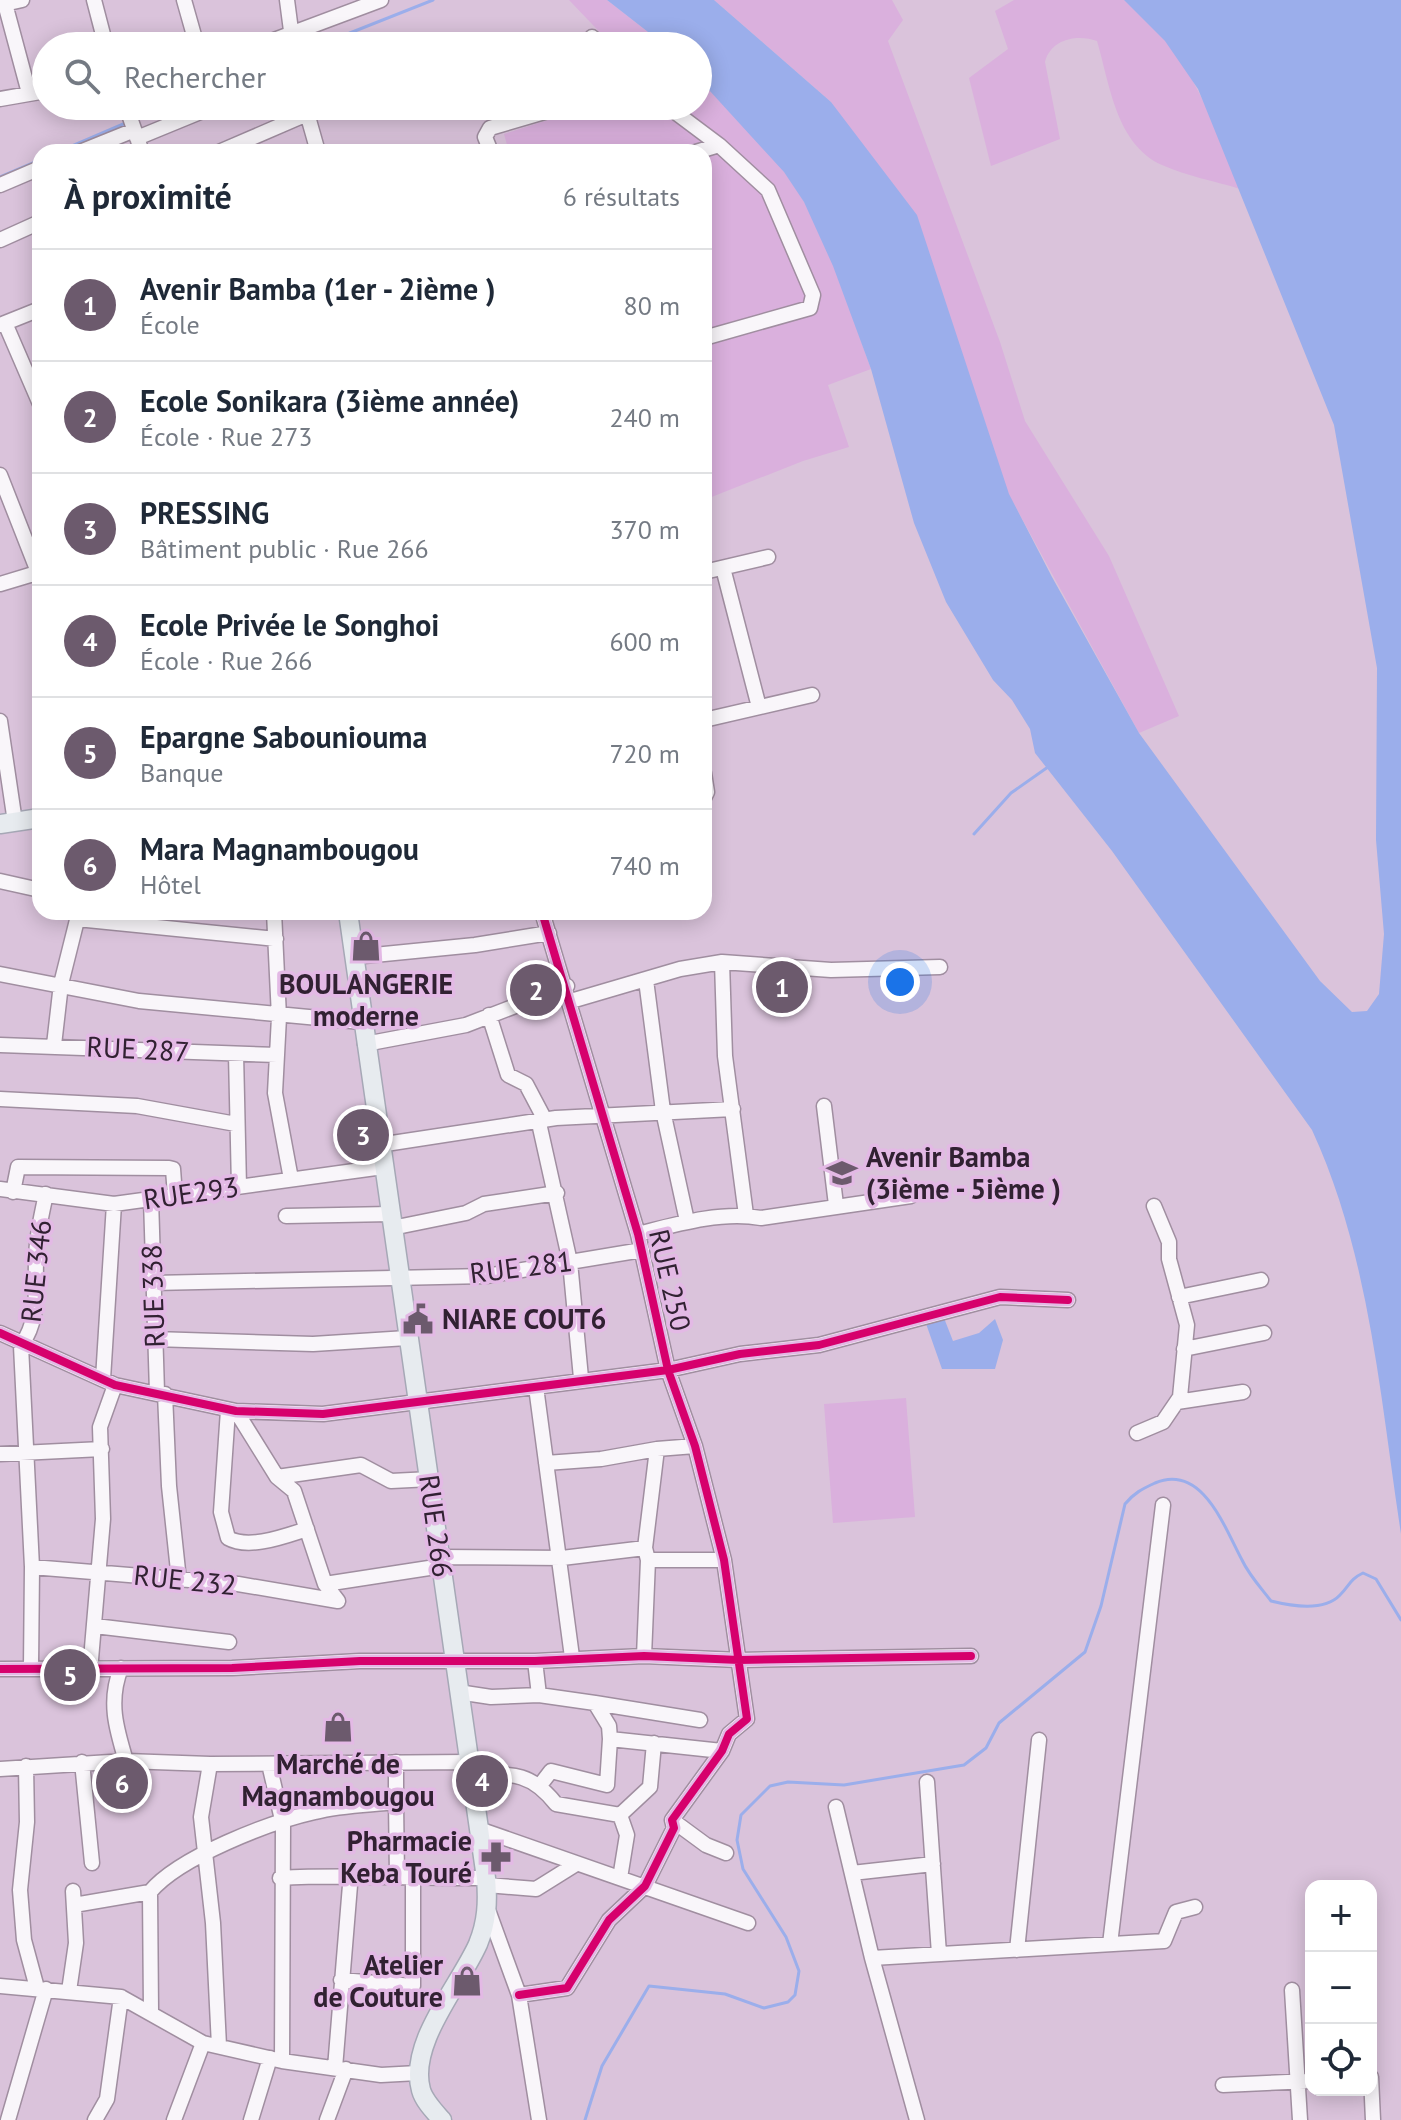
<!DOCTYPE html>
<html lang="fr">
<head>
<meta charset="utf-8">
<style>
  body { margin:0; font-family:"PT Sans",sans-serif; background:#f2f2f3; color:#1f2937 }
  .controls { position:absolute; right:24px; bottom:24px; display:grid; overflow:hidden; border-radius:16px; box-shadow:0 4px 20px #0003 }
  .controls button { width:72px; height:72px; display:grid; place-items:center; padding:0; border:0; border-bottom:2px solid #e0e1e3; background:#fff; color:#1f2937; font:40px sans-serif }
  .you { position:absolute; left:900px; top:982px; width:28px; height:28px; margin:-20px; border:6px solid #fff; border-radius:50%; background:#1a73e8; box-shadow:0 0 0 12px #1a73e833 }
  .badge { display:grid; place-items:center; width:52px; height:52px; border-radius:50%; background:#6c5a6d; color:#fff; font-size:26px; font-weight:700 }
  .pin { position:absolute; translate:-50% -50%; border:4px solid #fff; box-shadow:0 2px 8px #0006 }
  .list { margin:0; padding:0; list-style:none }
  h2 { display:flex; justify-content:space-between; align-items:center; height:104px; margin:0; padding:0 32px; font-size:34px }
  h2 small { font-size:26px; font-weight:400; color:#747a83 }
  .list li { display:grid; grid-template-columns:52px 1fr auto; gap:24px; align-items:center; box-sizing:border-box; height:112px; padding:0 32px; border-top:2px solid #e0e1e3 }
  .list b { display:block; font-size:30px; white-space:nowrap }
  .list p { margin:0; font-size:26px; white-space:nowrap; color:#747a83 }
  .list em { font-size:26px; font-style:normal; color:#747a83 }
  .icon { flex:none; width:44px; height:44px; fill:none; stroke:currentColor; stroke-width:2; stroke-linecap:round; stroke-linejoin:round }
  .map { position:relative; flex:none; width:1401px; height:2120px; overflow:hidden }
  .search { position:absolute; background:#fff; box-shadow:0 4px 20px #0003; left:32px; top:32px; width:680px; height:88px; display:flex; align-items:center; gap:20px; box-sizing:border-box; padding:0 28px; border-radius:44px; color:#747a83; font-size:30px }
  .panel { position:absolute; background:#fff; box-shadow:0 4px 20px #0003; left:32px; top:144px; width:680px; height:776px; border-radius:24px }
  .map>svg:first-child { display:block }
  .green { fill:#dab0dd }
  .water { fill:#9baeeb }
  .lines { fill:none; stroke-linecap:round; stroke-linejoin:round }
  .stream { stroke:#9baeeb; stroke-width:3 }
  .minor-casing { stroke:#a08ea0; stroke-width:17 }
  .major-casing { stroke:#a6a8b6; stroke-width:21 }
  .minor { stroke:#f9f6fa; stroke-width:14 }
  .major { stroke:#e7ebef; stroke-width:18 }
  .cycleway-casing { stroke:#e3b9e5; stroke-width:13 }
  .cycleway { stroke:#d6006c; stroke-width:8 }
  .labels { text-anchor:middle; stroke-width:7; stroke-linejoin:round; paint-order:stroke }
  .poi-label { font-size:28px; font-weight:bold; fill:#312132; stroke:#e3b9e5 }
  .street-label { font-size:28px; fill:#312132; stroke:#e3b9e5 }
</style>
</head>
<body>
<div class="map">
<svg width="1401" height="2120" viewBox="0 0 1401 2120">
  <rect width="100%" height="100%" fill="#dac3db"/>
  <path class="green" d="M569 0H607L666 46H613Z
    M714 0H892L903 20 888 41 1000 342 1025 421 1109 556 1179 716 1139 733 1009 495 831 102Z
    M1014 0H1124C1183 36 1216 128 1240 189 1215 181 1186 176 1162 165 1116 144 1110 85 1097 41 1077 34 1051 39 1045 62L1060 139 991 166 969 78 1008 49 995 11Z
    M698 78C726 109 760 139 785 173 827 229 847 304 871 369L828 385 849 447 803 461 704 500V413L709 411 704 395V152H509L504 134 592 106H698Z
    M906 1398 915 1517 833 1523 824 1404Z"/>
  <path class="water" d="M607 0H714L831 102 917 215 1009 494 1052 577 1139 733 1320 981 1352 1012 1367 1011 1379 994 1384 934 1376 840 1377 668 1334 425 1198 89 1165 41 1124 0H1401V1534C1380 1397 1370 1256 1312 1130L1112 851 1035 753 1030 729 1012 700 993 680 946 602 914 523 871 369 833 266 804 202 784 172 698 78V46H666Z
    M924 1318H944L953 1341 979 1333 995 1319 1003 1340 995 1369H942Z"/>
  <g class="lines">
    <path class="stream" d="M317 46 433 0
      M135 119 169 106
      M58 152 128 122
      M0 177 40 160
      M974 834 1011 793 1048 767
      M585 2120 602 2066 649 1986 725 1994 764 2008 788 2002 795 1995 799 1971 786 1937 743 1869 737 1840 741 1815 770 1786 788 1782 844 1785 964 1765 986 1748 999 1723 1085 1652 1101 1606 1125 1504C1134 1493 1142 1489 1155 1483 1203 1463 1225 1529 1242 1560 1249 1575 1261 1588 1271 1601 1291 1606 1324 1612 1340 1595 1349 1586 1350 1579 1363 1573L1376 1579 1401 1620"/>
    <g class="minor-casing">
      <path id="minor" d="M4 0 29 93
        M94 0 106 46
        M184 0 197 46
        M287 0 293 46
        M0 5 22 0
        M592 37 601 46
        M258 46 381 0
        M0 99 46 91
        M126 106 142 152
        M305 106 318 152
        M667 106 719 145 768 190 813 295 810 308 704 338
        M137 138 215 106
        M80 152 132 131
        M219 152 307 114
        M491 152 485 137 490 128 565 106
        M696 152 719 145
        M0 185 40 168
        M0 240 40 222
        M5 323 40 404
        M0 325 40 309
        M0 475 40 577
        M723 568 759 707
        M704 572 768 557
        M0 584 40 572
        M704 720 812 695
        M0 721 15 822
        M704 773 707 792 704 798
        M0 881 40 890
        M274 912 279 1017 275 1093 291 1179
        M77 919 276 939
        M354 957 475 945 549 933
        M722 962 725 1056 746 1215
        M0 974 139 1001 361 1022
        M646 980 663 1111 687 1221
        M571 1001 680 969 722 962 831 970 940 967
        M489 1015 508 1075 526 1084 545 1120
        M365 1044 466 1025 567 986
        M0 1045 277 1055
        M54 1045 61 984 79 912
        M236 1054 239 1187
        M0 1099 137 1106 236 1124
        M824 1106 836 1205
        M539 1123 570 1262 581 1378
        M379 1145 556 1118 733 1109
        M0 1189 114 1204 383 1167
        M13 1192 18 1167 169 1168 173 1169 175 1196
        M151 1199 157 1392
        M286 1216 391 1214
        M392 1228 466 1213 484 1204 557 1193
        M638 1234C677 1224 721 1211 761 1218L911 1196
        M153 1283 486 1276 642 1250
        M1179 1297 1261 1280
        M0 1333 115 1385 236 1411 323 1414 668 1370 740 1354 819 1345 1000 1297 1068 1300
        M154 1339 313 1344 407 1338
        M1184 1349 1264 1333
        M103 1379 114 1204
        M536 1387 572 1657
        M165 1394 169 1486 179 1580
        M1177 1402 1243 1392
        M228 1410 221 1512 228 1538C249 1550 285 1536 307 1529
        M236 1411 277 1477 294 1491 325 1584 338 1601
        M1137 1433 1163 1422 1180 1397 1187 1325 1169 1259V1242L1154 1206
        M657 1449 695 1446
        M0 1454 102 1449
        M546 1463 601 1459 657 1449 645 1548 648 1560 644 1656
        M277 1477 361 1465 391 1481 431 1479
        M441 1557 562 1558 645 1548
        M648 1560H724
        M32 1567 238 1584 338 1601
        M325 1584 442 1566
        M95 1626 229 1642
        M535 1661 539 1695 595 1703 609 1726 610 1739 722 1751
        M31 1667 32 1567 21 1346C40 1318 35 1294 36 1262 36 1239 41 1217 46 1194
        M121 1668C108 1701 116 1728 126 1761
        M0 1669 232 1668 360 1661H535L644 1656 739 1660 971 1656
        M90 1671 103 1519 100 1427 115 1385
        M458 1692 491 1697 539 1695
        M595 1703 700 1720
        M82 1762 92 1863
        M210 1764 201 1817 213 1923 219 2046
        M269 1764 283 1824 282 2061
        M26 1766 27 1822 20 1890 24 1940 37 1988
        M0 1769 126 1761 210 1764 469 1762
        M472 1775C511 1774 530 1771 556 1804L620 1815 650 1787 654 1743
        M927 1782 939 1954
        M541 1784 551 1771 607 1785 610 1739
        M396 1802 397 1877
        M836 1807 872 1958 917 2120
        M620 1815 627 1835 620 1878
        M672 1820 706 1845 726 1853
        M479 1829 748 1923
        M852 1873 933 1864
        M280 1878C350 1874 417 1879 486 1878
        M487 1885 536 1889 576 1864
        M74 1905 150 1892
        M488 1910 519 1995 539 2120
        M1110 1944 1163 1505
        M1017 1950 1039 1740
        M872 1958 1164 1941 1176 1912 1195 1907
        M341 1980 413 1986V1880
        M0 1986 121 1997 203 2043 282 2061 381 2075 418 2073
        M1292 1990 1300 2120
        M69 1991 76 1943 73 1891
        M519 1995 567 1988 609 1920 645 1886 674 1828 672 1820 722 1751 729 1734 747 1719 724 1560 695 1446 668 1370 638 1234 542 912
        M151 2011 150 1892C179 1857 270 1822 315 1812 341 1805 369 1805 396 1802V1762
        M335 2068 351 1873
        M1371 2077 1373 2120
        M1223 2085 1311 2081
        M8 2120 46 1989
        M95 2120 107 2099 121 1997
        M174 2120 203 2043
        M251 2120 270 2058
        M327 2120 346 2069"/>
    </g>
    <g class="major-casing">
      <path id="major" d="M0 824 40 818
        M348 912 486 1878C488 1902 487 1922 478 1944 460 1985 408 2043 421 2090 424 2101 434 2111 442 2120"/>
    </g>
    <use href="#minor" class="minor"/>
    <use href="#major" class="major"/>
    <g class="cycleway-casing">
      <path id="cycleway" d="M0 1333 115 1385 236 1411 323 1414 668 1370 740 1354 819 1345 1000 1297 1068 1300
        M0 1669 232 1668 360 1661H535L644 1656 739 1660 971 1656
        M519 1995 567 1988 609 1920 645 1886 674 1828 672 1820 722 1751 729 1734 747 1719 724 1560 695 1446 668 1370 638 1234 542 912"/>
    </g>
    <use href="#cycleway" class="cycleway"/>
  </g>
  <defs>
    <g id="shop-bare" transform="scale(2.4)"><path d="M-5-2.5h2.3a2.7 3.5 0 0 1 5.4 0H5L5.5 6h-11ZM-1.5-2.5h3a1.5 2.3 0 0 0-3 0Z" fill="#6c5a6d" stroke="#e3b9e5" stroke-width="2.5" paint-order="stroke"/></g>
    <g id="school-bare" transform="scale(2.4)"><path d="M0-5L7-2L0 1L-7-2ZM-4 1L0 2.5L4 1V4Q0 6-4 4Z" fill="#6c5a6d" stroke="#e3b9e5" stroke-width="2.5" paint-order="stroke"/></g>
    <g id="civic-bare" transform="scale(2.4)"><path d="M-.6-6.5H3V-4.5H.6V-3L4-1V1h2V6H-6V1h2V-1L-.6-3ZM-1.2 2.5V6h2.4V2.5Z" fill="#6c5a6d" stroke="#e3b9e5" stroke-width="2.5" paint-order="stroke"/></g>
    <g id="pharmacy-bare" transform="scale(2.4)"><path d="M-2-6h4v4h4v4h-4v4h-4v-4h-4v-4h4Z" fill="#6c5a6d" stroke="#e3b9e5" stroke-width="2.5" paint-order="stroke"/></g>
  </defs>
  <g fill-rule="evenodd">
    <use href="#shop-bare" x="366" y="946"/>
    <use href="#school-bare" x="842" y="1173"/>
    <use href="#civic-bare" x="418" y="1319"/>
    <use href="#shop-bare" x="338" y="1727"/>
    <use href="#pharmacy-bare" x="496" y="1857"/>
    <use href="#shop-bare" x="467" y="1981"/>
  </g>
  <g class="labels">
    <g class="poi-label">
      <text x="366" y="994">BOULANGERIE<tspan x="366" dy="32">moderne</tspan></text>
      <text x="866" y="1167" text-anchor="start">Avenir Bamba<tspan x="866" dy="32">(3ième - 5ième )</tspan></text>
      <text x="442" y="1329" text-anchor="start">NIARE COUT6</text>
      <text x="338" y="1774">Marché de<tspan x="338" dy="32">Magnambougou</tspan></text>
      <text x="472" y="1851" text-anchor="end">Pharmacie<tspan x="472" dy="32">Keba Touré</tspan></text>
      <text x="443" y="1975" text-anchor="end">Atelier<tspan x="443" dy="32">de Couture</tspan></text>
    </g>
    <g class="street-label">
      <text transform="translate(138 1049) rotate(3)" y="10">RUE 287</text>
      <text transform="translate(191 1193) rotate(-8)" y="10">RUE293</text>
      <text transform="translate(521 1267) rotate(-7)" y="10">RUE 281</text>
      <text transform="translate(36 1271) rotate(-84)" y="10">RUE 346</text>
      <text transform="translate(670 1280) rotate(77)" y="10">RUE 250</text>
      <text transform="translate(153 1296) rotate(-92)" y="10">RUE 338</text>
      <text transform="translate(436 1526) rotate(82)" y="10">RUE 266</text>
      <text transform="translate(185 1580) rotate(6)" y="10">RUE 232</text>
    </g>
  </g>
</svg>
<div class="controls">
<button>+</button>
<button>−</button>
<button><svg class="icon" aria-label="locate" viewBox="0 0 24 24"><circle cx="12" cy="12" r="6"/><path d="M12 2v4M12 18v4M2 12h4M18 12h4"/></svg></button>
</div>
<div class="you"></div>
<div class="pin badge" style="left:782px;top:987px">1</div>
<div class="pin badge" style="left:536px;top:990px">2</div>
<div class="pin badge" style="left:363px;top:1135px">3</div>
<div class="pin badge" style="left:482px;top:1781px">4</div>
<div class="pin badge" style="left:70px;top:1675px">5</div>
<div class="pin badge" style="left:122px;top:1783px">6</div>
<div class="search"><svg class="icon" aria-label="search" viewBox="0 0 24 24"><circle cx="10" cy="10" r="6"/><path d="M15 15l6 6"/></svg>Rechercher</div>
<section class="panel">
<h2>À proximité<small>6 résultats</small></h2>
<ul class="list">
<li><span class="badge">1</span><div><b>Avenir Bamba (1er - 2ième )</b><p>École</p></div><em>80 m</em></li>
<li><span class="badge">2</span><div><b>Ecole Sonikara (3ième année)</b><p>École · Rue 273</p></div><em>240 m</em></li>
<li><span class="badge">3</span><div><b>PRESSING</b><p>Bâtiment public · Rue 266</p></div><em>370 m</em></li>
<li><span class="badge">4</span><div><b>Ecole Privée le Songhoi</b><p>École · Rue 266</p></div><em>600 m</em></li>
<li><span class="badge">5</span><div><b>Epargne Sabouniouma</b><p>Banque</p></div><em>720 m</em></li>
<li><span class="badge">6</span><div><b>Mara Magnambougou</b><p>Hôtel</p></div><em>740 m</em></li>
</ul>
</section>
</div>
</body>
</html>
